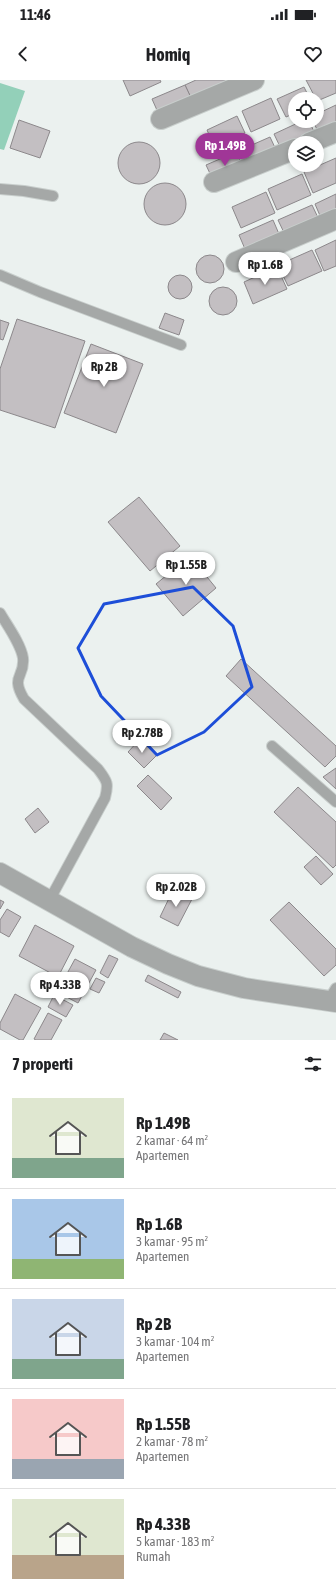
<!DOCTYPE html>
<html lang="id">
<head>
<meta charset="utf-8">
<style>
  :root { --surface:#fff; --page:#f6f6f6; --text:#202124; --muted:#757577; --line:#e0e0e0; --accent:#a03697 }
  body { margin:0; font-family:"Asap Condensed",sans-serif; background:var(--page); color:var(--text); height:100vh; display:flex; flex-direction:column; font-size:15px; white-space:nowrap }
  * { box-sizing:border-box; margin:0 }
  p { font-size:13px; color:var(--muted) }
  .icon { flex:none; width:22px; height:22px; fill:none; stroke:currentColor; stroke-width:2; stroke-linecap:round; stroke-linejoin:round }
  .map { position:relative; height:960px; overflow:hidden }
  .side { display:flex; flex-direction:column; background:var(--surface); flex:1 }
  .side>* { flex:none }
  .controls { position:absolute; left:288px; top:12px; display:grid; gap:8px }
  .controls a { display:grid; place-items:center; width:36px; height:36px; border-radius:50%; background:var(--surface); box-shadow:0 2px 6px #0003; font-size:20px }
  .price { position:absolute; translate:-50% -34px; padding:0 9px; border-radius:14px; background:#fff; color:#222; font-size:13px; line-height:26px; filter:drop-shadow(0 1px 2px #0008) }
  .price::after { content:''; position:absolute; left:50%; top:24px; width:12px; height:9px; margin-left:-6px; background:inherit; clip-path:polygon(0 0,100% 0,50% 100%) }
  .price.active { background:var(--accent); color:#fff }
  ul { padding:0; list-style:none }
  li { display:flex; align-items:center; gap:12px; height:100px; padding:0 12px }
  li+li { border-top:1px solid var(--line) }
  li span { display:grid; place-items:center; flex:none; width:112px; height:80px; border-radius:0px; color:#555 }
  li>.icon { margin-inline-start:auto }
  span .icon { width:48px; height:48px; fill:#fffc; stroke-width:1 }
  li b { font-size:17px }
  h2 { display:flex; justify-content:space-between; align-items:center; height:48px; padding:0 12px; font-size:17px }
  .status { display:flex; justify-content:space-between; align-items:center; height:28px; padding:0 20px; background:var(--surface); direction:ltr }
  .status svg { height:11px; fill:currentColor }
  header { display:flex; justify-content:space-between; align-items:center; height:52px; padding:0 12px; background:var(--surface); font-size:18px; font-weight:700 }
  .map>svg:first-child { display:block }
</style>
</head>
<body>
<div class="status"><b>11:46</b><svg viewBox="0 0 49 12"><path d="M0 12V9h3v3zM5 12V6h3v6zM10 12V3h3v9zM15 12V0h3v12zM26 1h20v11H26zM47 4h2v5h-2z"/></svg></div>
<header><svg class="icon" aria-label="back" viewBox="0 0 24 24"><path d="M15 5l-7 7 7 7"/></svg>Homiq<svg class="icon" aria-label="heart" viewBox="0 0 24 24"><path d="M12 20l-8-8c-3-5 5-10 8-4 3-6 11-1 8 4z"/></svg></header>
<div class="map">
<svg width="336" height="960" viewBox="0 0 336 960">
  <rect width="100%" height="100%" fill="#ebf1ef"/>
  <!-- green -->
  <polygon fill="#93d0b9" points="0,3 25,11 4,70 0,69"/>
  <!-- building -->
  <g fill="#c3bfc2" stroke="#8c888b">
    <polygon points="123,0 160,0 161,2 130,16"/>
    <polygon points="196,0 225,0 228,7 193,22 185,5"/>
    <polygon points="306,0 336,0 336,13 317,21"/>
    <polygon points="185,5 193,22 160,37 152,19"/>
    <polygon points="304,7 310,19 295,19 295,33 286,37 277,19"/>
    <polygon points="271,18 280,39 251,52 242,31"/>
    <polygon points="336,25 336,51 321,58 313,41 317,41 317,34"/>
    <polygon points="237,36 245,53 214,66 207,50"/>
    <polygon points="19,40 50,51 40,78 10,68"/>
    <polygon points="302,41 309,41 318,60 284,75 274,54"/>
    <polygon points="270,57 278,74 253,85 245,68"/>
    <circle cx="139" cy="83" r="21"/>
    <polygon points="236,72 244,89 214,102 206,85"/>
    <polygon points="336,78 336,103 313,113 304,92"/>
    <polygon points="302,94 311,115 277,130 268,109"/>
    <circle cx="165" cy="124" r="21"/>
    <polygon points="266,112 275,133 241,148 232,127"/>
    <polygon points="336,114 336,140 324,145 315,124"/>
    <polygon points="312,125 322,146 288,161 278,140"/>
    <polygon points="273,140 282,161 248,176 239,155"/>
    <polygon points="336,160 336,186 324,191 315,170"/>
    <polygon points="312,170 322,191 288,206 278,185"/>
    <circle cx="210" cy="189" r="14"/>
    <polygon points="277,187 287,209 253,224 244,202"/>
    <circle cx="180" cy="207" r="12"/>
    <circle cx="223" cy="221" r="14"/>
    <polygon points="165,233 184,240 179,255 159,248"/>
    <polygon points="17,239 85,261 55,348 0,330 0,289"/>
    <polygon points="0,240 9,243 3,260 0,259"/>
    <polygon points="91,264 143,284 116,353 64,333"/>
    <polygon points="139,417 180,466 150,491 108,442"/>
    <polygon points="190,476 216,508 183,536 156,504"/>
    <polygon points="241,579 336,666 336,676 325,687 226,596"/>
    <polygon points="140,659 157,675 144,688 128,672"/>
    <polygon points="336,688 336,709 323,697"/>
    <polygon points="148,695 172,718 161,730 137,706"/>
    <polygon points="298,707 336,742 336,785 333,788 274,732"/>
    <polygon points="38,728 49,742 35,753 25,739"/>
    <polygon points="316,776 333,794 321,805 304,787"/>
    <polygon points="173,810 192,819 178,846 160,837"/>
    <polygon points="0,820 4,822 0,829"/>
    <polygon points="289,822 336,869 336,885 324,896 270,840"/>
    <polygon points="7,829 21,837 9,857 0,852 0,840"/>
    <polygon points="35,845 74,866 58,897 19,876"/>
    <polygon points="109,875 118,879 108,898 100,893"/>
    <polygon points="75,879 96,890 78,923 57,912"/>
    <polygon points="148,895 181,912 178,918 145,901"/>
    <polygon points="96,898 105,902 99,913 90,909"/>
    <polygon points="15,914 41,928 23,960 20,960 0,949 0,943"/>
    <polygon points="54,915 73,925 66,937 48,927"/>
    <polygon points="48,933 62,940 51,960 36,960 34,959"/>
    <polygon points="164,953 178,960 160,960"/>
  </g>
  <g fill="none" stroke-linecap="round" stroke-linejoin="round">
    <defs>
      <g id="lane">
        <polyline points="0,109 24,111 53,116"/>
        <polyline points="0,195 40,212 181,265"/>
        <path d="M 0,533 C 7,545 21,564 23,578 C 25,598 10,595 24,619 L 98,689 C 107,701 109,703 105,718 L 49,821"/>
        <polyline points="272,666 336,722"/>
        <polyline points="328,921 336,908"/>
      </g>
      <g id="street">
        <polyline points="161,39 254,0"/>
        <polyline points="309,63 336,52"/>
        <polyline points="214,102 295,69"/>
        <polyline points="236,182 336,139"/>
        <polyline points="0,793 132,867 168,884 198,896 244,908 336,922"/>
      </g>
    </defs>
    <!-- lane casing -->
    <use href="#lane" stroke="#c8cecc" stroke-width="12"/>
    <!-- street casing -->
    <use href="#street" stroke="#c8cecc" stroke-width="22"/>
    <!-- lane -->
    <use href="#lane" stroke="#a5a8a7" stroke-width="10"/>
    <!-- street -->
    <use href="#street" stroke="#a5a8a7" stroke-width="20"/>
  </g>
  <!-- marked area -->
  <path fill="none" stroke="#1d4ed8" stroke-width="3" stroke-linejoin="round" d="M 193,507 L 233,546 L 252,607 L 204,652 L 157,675 L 101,616 L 78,568 L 104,524 Z"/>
</svg>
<div class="controls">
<a><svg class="icon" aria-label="locate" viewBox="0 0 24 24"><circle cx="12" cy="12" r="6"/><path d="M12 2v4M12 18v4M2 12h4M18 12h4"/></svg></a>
<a><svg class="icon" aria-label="layers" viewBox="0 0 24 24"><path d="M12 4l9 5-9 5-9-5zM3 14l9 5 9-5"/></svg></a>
</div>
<b class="price active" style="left:225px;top:87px">Rp 1.49B</b>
<b class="price" style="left:265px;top:206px">Rp 1.6B</b>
<b class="price" style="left:104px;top:308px">Rp 2B</b>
<b class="price" style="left:186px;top:506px">Rp 1.55B</b>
<b class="price" style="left:142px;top:674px">Rp 2.78B</b>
<b class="price" style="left:176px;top:828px">Rp 2.02B</b>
<b class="price" style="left:60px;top:926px">Rp 4.33B</b>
</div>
<section class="side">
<h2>7 properti<svg class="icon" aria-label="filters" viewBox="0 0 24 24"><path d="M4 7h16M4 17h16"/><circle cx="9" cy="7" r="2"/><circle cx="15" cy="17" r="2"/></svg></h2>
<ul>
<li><span style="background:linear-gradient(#dfe7d0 75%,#7fa58c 0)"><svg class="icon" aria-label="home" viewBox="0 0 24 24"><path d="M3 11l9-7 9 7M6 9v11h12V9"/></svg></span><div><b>Rp 1.49B</b><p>2 kamar · 64 m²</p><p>Apartemen</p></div></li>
<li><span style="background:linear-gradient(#a9c7e8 75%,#8fb573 0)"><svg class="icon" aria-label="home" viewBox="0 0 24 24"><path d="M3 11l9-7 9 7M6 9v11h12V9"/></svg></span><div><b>Rp 1.6B</b><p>3 kamar · 95 m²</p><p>Apartemen</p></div></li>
<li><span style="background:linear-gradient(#c9d6e8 75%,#7fa58c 0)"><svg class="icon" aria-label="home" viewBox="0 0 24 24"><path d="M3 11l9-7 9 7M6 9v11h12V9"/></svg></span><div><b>Rp 2B</b><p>3 kamar · 104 m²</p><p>Apartemen</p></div></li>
<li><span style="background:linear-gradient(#f6c9c9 75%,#9aa5b1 0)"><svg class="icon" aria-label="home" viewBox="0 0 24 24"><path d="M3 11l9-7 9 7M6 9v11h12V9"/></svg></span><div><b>Rp 1.55B</b><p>2 kamar · 78 m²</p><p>Apartemen</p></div></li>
<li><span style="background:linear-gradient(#dfe7d0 70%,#b9a48a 0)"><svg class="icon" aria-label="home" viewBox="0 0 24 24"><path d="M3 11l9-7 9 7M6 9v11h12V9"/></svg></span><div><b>Rp 4.33B</b><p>5 kamar · 183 m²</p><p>Rumah</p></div></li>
</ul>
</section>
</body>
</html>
